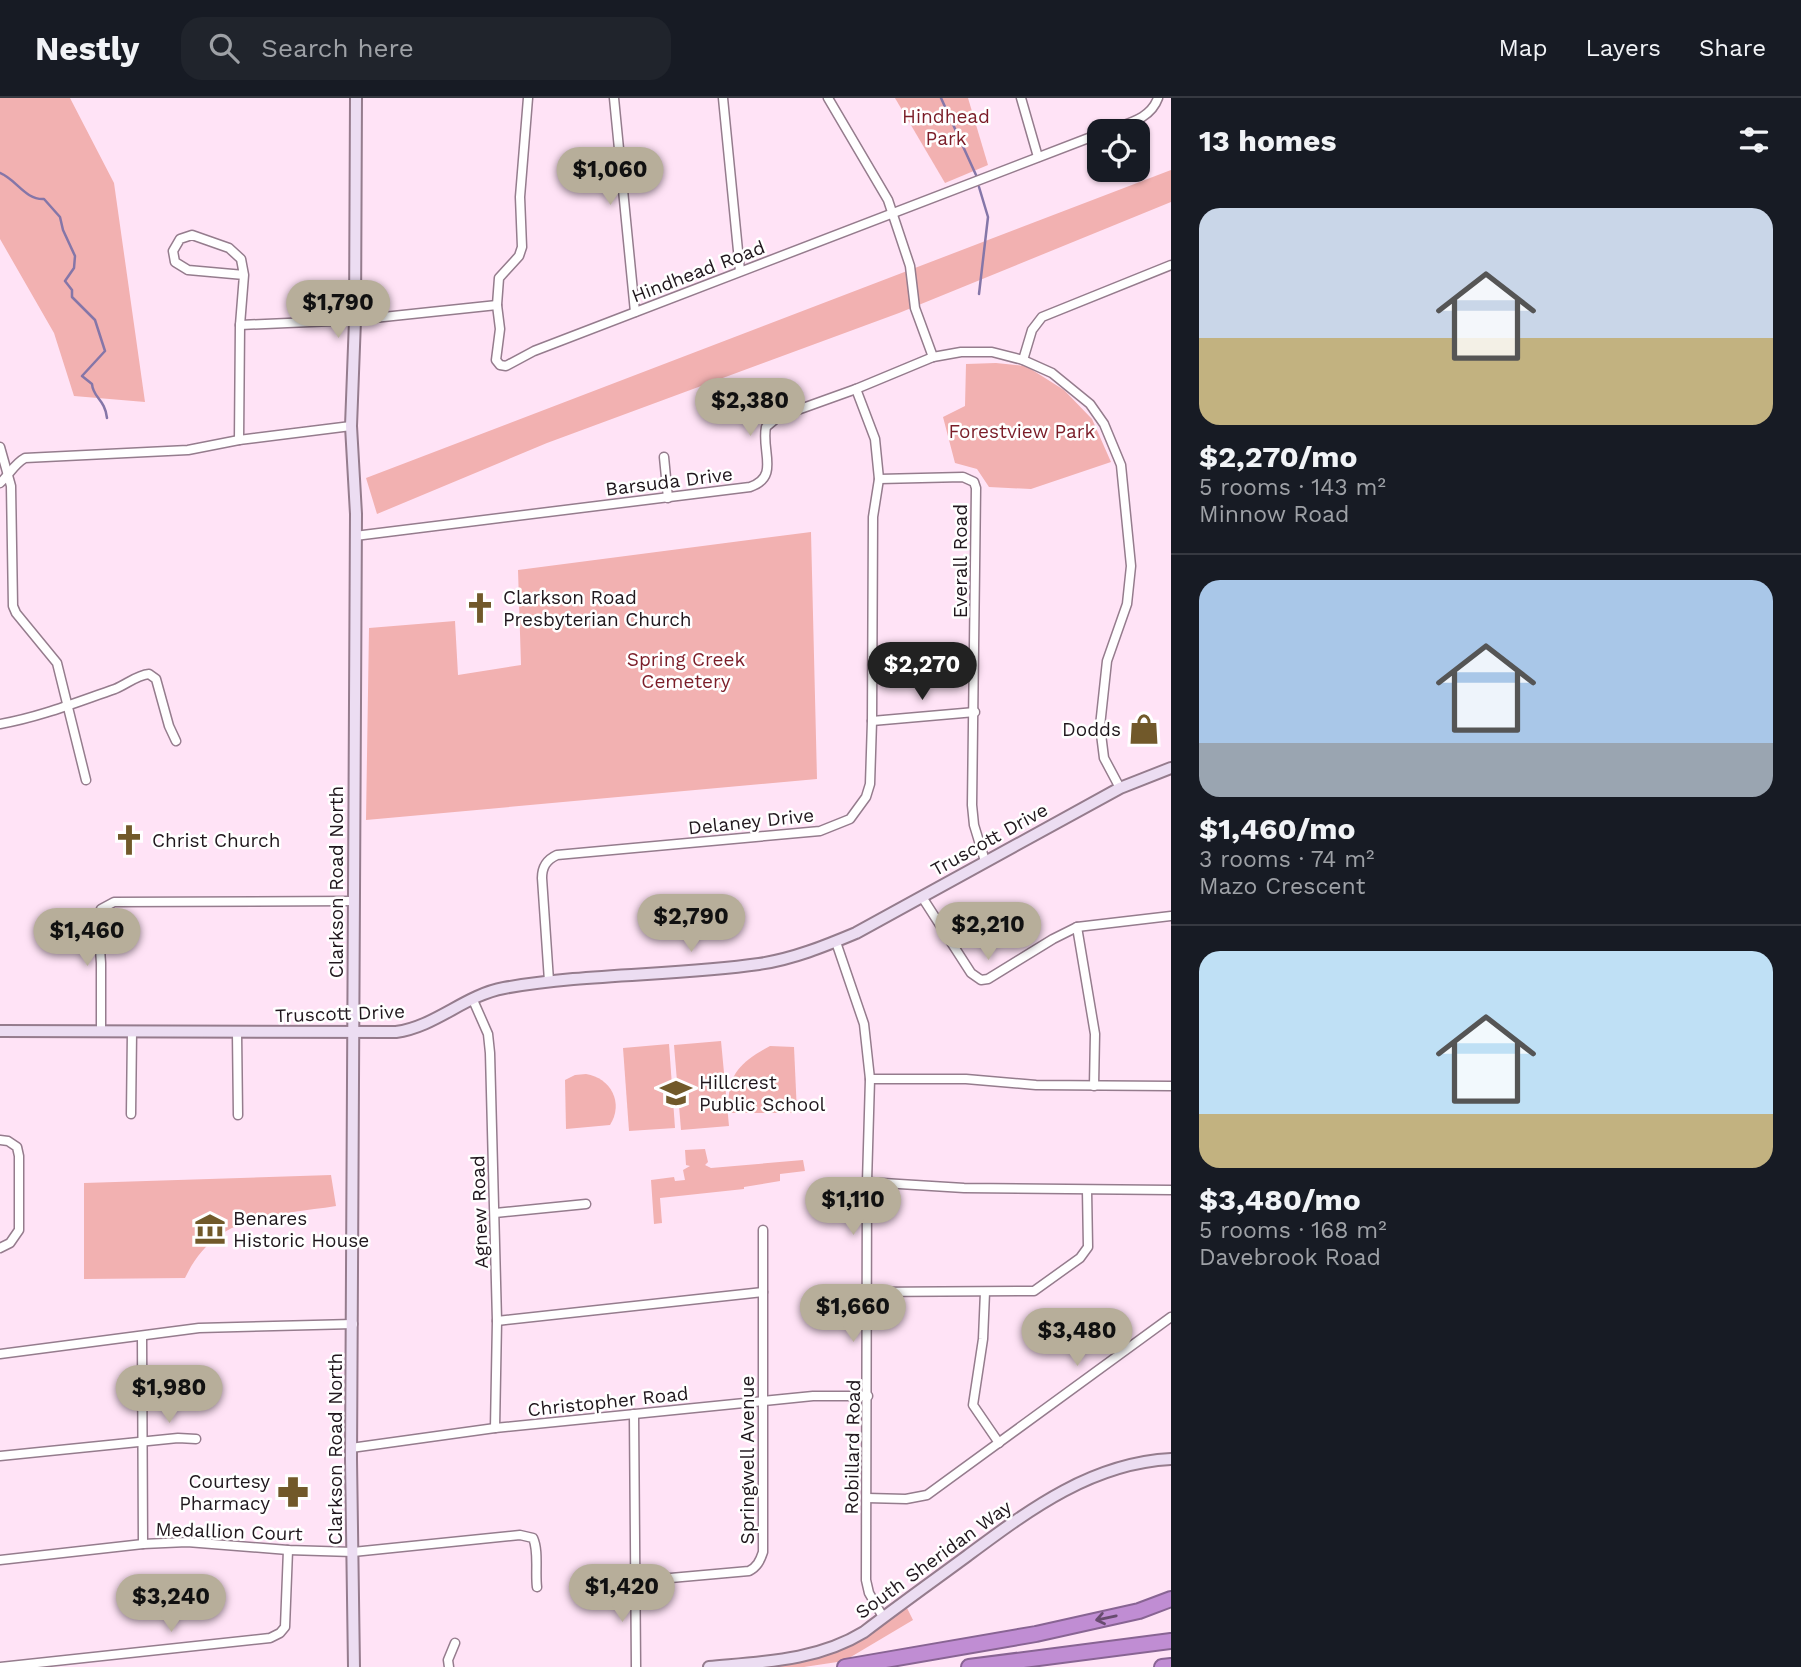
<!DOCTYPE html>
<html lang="en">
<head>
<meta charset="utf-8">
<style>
  :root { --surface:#171b24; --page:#20242c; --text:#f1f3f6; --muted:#9ea1a6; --line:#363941; --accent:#b7ae9a }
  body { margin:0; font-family:"Work Sans",sans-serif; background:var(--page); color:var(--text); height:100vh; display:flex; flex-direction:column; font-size:26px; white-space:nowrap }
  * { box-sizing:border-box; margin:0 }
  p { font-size:23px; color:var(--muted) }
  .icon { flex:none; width:38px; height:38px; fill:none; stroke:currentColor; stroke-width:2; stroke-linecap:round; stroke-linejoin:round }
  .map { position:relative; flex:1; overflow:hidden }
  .panel { display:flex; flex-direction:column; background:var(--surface); width:630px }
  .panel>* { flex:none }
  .tools { position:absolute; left:1087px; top:21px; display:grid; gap:14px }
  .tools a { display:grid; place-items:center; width:63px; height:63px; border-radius:14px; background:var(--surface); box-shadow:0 2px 5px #0004; font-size:35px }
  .price { position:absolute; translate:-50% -60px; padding:0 16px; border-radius:24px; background:var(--accent); color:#111; font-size:23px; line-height:46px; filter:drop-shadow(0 2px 4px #0008) }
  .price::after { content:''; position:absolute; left:50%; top:42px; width:21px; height:16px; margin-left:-10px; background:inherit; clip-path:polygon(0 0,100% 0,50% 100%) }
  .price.active { background:#222; color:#fff }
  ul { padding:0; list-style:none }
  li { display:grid; align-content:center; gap:14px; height:371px; padding:0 28px }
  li+li { border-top:2px solid var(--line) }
  li span { display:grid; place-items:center; height:217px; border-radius:21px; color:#555 }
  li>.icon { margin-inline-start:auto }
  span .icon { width:126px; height:126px; fill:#fffc; stroke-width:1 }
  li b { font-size:30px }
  h2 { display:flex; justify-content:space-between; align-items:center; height:84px; padding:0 28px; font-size:30px }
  header { display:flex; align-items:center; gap:42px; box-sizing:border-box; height:98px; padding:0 35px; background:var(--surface); border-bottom:2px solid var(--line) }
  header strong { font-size:33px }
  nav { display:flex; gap:38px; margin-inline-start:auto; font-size:24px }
  .search { width:490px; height:63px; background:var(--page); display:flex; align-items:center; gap:18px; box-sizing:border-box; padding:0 24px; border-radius:21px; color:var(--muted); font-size:26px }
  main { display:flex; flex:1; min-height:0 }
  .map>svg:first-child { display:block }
</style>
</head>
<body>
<header>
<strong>Nestly</strong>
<div class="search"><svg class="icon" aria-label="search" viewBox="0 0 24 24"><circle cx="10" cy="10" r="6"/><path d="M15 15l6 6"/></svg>Search here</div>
<nav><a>Map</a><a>Layers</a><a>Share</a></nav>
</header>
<main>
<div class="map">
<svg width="1171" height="1569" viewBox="0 0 1171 1569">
  <rect width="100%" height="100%" fill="#ffe3f6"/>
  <!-- green -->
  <g fill="#f2b1b1">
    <polygon points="0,0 70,0 114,85 145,304 74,298 54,235 0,141"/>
    <polygon points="895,0 968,0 988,67 945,85"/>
    <polygon points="1171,72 1171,104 899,215 547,345 377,416 366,380"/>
    <polygon points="996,265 1026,268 1064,292 1092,321 1111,364 1031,391 989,389 977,371 955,365 943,319 965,308 966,266"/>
    <polygon points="811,434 817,681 366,722 369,530 455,523 458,577 521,567 518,472"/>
    <polygon points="721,943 729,1028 681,1032 674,947"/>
    <polygon points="669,946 675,1030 629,1033 623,950"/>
    <path d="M 770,948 L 794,949 L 797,1015 L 730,1015 C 724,979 740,964 770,948 Z"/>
    <path d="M 586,976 C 611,980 624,1005 610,1027 L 566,1031 L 565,982 L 575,977 Z"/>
    <polygon points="705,1051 708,1064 705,1067 711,1070 803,1062 805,1073 780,1076 780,1083 744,1089 744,1091 660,1100 662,1125 654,1126 651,1082 674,1079 675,1083 685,1082 683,1072 690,1068 686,1067 685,1052"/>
    <path d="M 331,1077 L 336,1108 C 273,1118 216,1115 185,1180 L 84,1181 L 84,1085 Z"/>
    <path d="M 906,1508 L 913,1522 L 844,1563 L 804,1569 L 744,1569 C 780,1565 818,1565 851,1547 C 871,1537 888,1521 906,1508 Z"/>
  </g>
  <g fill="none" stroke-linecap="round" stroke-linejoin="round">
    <!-- stream -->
    <g stroke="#8576a8" stroke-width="2.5">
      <polyline points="941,0 976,77"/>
      <path d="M 0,75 C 17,82 25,102 44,101 L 60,119 L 63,132 L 75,158 L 74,170 L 65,183 L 72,192 L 72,199 L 95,222 L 105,253 L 82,278 L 92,286 C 93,300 105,301 107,320"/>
      <polyline points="979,196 988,119 979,89"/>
    </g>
    <defs>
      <g id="street">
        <polyline points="528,0 520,99 522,149 519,158 499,180 497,207 500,231 496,262 500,267 506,268 534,253 1099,36"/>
        <polyline points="614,0 635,214"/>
        <polyline points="723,0 740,173"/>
        <polyline points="828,0 888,102 910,168 915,210 933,259"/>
        <polyline points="1021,0 1038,59"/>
        <path d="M 1107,33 C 1127,25 1150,22 1158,0"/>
        <polyline points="240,227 355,222 497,207"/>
        <polyline points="1023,262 1032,232 1042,219 1171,167"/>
        <polyline points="239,342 240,227 244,177 241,161 229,150 192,137 180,141 173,153 175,164 188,172 244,177"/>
        <polyline points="0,349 11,388 13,508 16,515 57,565 86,682"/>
        <polyline points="664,359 668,400"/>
        <polyline points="879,381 963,379 974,384 976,390 972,707 974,727 985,763"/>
        <path d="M 0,385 C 9,377 14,366 25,360 L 188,352 L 239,342 L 351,328"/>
        <path d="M 355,438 L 750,389 C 780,379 761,353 766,329 L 778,319 L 856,291 L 933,259 L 961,254 L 992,254 L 1023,262 L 1052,275 L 1090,306 L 1104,326 L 1121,367 L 1131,468 L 1127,506 L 1107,563 L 1100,628 L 1104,660 L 1120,690"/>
        <polyline points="872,623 975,614"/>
        <path d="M 0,626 C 40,619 77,604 115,591 C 127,586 137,577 149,576 L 156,581 L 169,628 L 176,643"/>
        <polyline points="922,799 971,875 981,882 988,881 1053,841 1077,829 1171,818"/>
        <polyline points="1077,829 1095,936 1094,988"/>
        <polyline points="836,844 864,926 870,981 867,1084 866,1482 869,1495 883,1519"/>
        <path d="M 549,883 L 542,780 C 542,769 546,762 557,757 L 820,733 L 850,721 L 866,699 L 870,686 L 872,623 L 873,419 L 879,381 L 875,341 L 856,291"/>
        <polyline points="473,902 488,936 490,955 497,1223 495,1330"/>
        <polyline points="101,933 101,865 98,822 101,811 114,804 354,803"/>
        <polyline points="237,935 238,1017"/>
        <polyline points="870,981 966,981 1036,987 1171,988"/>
        <polyline points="131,1016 132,934"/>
        <polyline points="0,1042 8,1043 17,1049 19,1058 19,1132 10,1145 0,1150"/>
        <polyline points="867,1084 964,1090 1171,1092"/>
        <polyline points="495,1115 586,1106"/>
        <polyline points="867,1194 1034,1193 1080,1160 1088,1149 1087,1092"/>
        <polyline points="985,1194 983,1241 973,1307 999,1345"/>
        <polyline points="497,1223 763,1194"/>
        <polyline points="142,1239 143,1446"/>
        <polyline points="0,1256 199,1230 353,1226"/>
        <polyline points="634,1316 636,1569"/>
        <polyline points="351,1350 495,1330 813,1298 868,1298"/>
        <polyline points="0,1358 178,1340 196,1341"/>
        <polyline points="867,1400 906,1401 927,1397 1171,1219"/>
        <path d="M 0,1462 L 143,1446 L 187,1444 L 288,1452 L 353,1454 L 520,1437 L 533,1440 C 539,1453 535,1474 537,1489"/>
        <path d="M 637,1483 L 749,1473 C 757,1469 760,1463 763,1454 L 763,1132"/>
        <polyline points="0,1569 270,1540 280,1535 285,1529 288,1452"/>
        <polyline points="449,1569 448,1562 455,1545"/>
      </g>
      <g id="secondary">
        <path d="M 0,933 L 396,934 C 435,929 465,897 504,890 C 588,875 675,878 759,866 C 793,861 825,848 856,835 L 1120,690 L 1171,670"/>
        <polyline points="354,1569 351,1361 356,416 351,328 355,222 356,0"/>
        <path d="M 709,1569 C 762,1564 817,1563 864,1534 C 898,1508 933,1483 967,1458 C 1029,1412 1091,1365 1171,1361"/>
      </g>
      <g id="highway">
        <polyline points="845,1569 1036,1536 1139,1513 1171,1501"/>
        <polyline points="969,1569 1171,1543"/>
        <polyline points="1162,1569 1171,1568"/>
      </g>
    </defs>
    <!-- street casing -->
    <use href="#street" stroke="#957c8d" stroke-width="11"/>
    <!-- secondary casing -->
    <use href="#secondary" stroke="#957c8d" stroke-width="14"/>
    <!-- highway casing -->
    <use href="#highway" stroke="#886493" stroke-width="18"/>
    <!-- street -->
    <use href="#street" stroke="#fff" stroke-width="8"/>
    <!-- secondary -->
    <use href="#secondary" stroke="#ecddf2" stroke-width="10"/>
    <!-- highway -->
    <use href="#highway" stroke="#c08dd3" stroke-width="14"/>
  </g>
  <!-- one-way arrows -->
  <defs><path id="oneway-shaft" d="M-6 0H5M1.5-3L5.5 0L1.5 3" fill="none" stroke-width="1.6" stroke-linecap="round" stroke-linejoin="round" transform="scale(1.75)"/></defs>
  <use stroke="#684c6f" href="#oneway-shaft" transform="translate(1106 1520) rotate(168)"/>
  <!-- icons -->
  <defs>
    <symbol id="church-bare" viewBox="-9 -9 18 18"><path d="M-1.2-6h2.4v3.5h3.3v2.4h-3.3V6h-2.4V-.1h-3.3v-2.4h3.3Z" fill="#71592a" stroke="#fff" stroke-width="2.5" paint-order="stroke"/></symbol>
    <symbol id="shop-bare" viewBox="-9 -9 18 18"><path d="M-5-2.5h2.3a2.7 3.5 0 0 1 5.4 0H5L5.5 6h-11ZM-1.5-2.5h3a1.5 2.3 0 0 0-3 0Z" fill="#71592a" stroke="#fff" stroke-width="2.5" paint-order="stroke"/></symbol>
    <symbol id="school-bare" viewBox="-9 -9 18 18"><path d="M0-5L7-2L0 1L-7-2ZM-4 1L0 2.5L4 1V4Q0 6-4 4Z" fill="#71592a" stroke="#fff" stroke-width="2.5" paint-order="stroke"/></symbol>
    <symbol id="museum-bare" viewBox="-9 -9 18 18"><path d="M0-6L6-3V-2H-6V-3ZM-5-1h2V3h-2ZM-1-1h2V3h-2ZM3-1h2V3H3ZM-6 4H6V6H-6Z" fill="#71592a" stroke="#fff" stroke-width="2.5" paint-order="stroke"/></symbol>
    <symbol id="pharmacy-bare" viewBox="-9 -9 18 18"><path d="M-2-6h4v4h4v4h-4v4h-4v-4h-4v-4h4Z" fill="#71592a" stroke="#fff" stroke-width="2.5" paint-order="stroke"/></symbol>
  </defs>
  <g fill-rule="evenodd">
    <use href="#church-bare" x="458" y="488" width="44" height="44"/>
    <use href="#shop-bare" x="1122" y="609" width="44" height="44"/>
    <use href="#church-bare" x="107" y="720" width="44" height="44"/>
    <use href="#school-bare" x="654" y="973" width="44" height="44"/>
    <use href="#museum-bare" x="188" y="1109" width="44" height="44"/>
    <use href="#pharmacy-bare" x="271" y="1372" width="44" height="44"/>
  </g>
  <g text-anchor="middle" stroke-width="5" stroke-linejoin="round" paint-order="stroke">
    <!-- park labels -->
    <g font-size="19" fill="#7b1d28" stroke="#fff">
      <text x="946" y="25">Hindhead<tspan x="946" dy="22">Park</tspan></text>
      <text x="1022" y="340">Forestview Park</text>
      <text x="686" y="568">Spring Creek<tspan x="686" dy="22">Cemetery</tspan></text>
    </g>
    <!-- street labels -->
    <g font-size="19" fill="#20171d" stroke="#fff">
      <text transform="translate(698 173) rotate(-21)" y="7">Hindhead Road</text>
      <text transform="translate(669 383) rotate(-7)" y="7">Barsuda Drive</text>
      <text transform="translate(960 463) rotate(-90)" y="7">Everall Road</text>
      <text transform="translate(751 723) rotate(-6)" y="7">Delaney Drive</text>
      <text transform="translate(989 741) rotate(-29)" y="7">Truscott Drive</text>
      <text transform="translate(336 784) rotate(-90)" y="7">Clarkson Road North</text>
      <text transform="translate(340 915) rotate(-2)" y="7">Truscott Drive</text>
      <text transform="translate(479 1114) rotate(-92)" y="7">Agnew Road</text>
      <text transform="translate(608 1303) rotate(-6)" y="7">Christopher Road</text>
      <text transform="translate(852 1349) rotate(-89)" y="7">Robillard Road</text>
      <text transform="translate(335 1351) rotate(-90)" y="7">Clarkson Road North</text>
      <text transform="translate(747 1362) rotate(-90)" y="7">Springwell Avenue</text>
      <text transform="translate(229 1433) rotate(2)" y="7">Medallion Court</text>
      <text transform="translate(933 1461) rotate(-36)" y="7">South Sheridan Way</text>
    </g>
    <!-- poi labels -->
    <g font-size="19" fill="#20171d" stroke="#fff" text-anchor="start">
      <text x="503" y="506">Clarkson Road<tspan x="503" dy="22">Presbyterian Church</tspan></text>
      <text x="1121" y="638" text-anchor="end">Dodds</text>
      <text x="152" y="749">Christ Church</text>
      <text x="699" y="991">Hillcrest<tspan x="699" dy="22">Public School</tspan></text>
      <text x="233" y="1127">Benares<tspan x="233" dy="22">Historic House</tspan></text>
      <text x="270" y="1390" text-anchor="end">Courtesy<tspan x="270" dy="22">Pharmacy</tspan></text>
    </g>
  </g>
</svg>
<div class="tools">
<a><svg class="icon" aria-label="locate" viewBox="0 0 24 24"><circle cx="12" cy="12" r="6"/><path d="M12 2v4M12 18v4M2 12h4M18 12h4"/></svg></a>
</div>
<b class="price" style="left:610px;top:109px">$1,060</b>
<b class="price" style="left:338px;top:242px">$1,790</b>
<b class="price" style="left:750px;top:340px">$2,380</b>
<b class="price active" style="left:922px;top:604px">$2,270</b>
<b class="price" style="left:691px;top:856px">$2,790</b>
<b class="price" style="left:988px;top:864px">$2,210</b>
<b class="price" style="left:87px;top:870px">$1,460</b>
<b class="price" style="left:853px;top:1139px">$1,110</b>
<b class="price" style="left:853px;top:1246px">$1,660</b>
<b class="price" style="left:1077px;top:1270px">$3,480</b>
<b class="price" style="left:169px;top:1327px">$1,980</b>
<b class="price" style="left:622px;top:1526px">$1,420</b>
<b class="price" style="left:171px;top:1536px">$3,240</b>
</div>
<section class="panel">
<h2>13 homes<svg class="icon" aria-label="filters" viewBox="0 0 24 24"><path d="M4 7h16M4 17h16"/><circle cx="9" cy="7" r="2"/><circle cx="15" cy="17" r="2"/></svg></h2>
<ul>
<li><span style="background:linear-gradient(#c9d6e8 60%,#c2b280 0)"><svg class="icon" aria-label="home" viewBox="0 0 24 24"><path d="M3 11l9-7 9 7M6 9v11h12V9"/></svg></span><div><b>$2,270/mo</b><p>5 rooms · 143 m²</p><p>Minnow Road</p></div></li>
<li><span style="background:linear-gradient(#a9c7e8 75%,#9aa5b1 0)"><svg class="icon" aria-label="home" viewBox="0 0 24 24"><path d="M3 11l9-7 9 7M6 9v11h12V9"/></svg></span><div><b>$1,460/mo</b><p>3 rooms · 74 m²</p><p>Mazo Crescent</p></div></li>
<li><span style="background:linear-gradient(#bfe0f5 75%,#c2b280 0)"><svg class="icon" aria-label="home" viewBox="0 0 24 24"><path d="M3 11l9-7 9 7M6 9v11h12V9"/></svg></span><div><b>$3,480/mo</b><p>5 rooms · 168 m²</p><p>Davebrook Road</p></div></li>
</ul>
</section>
</main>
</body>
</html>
